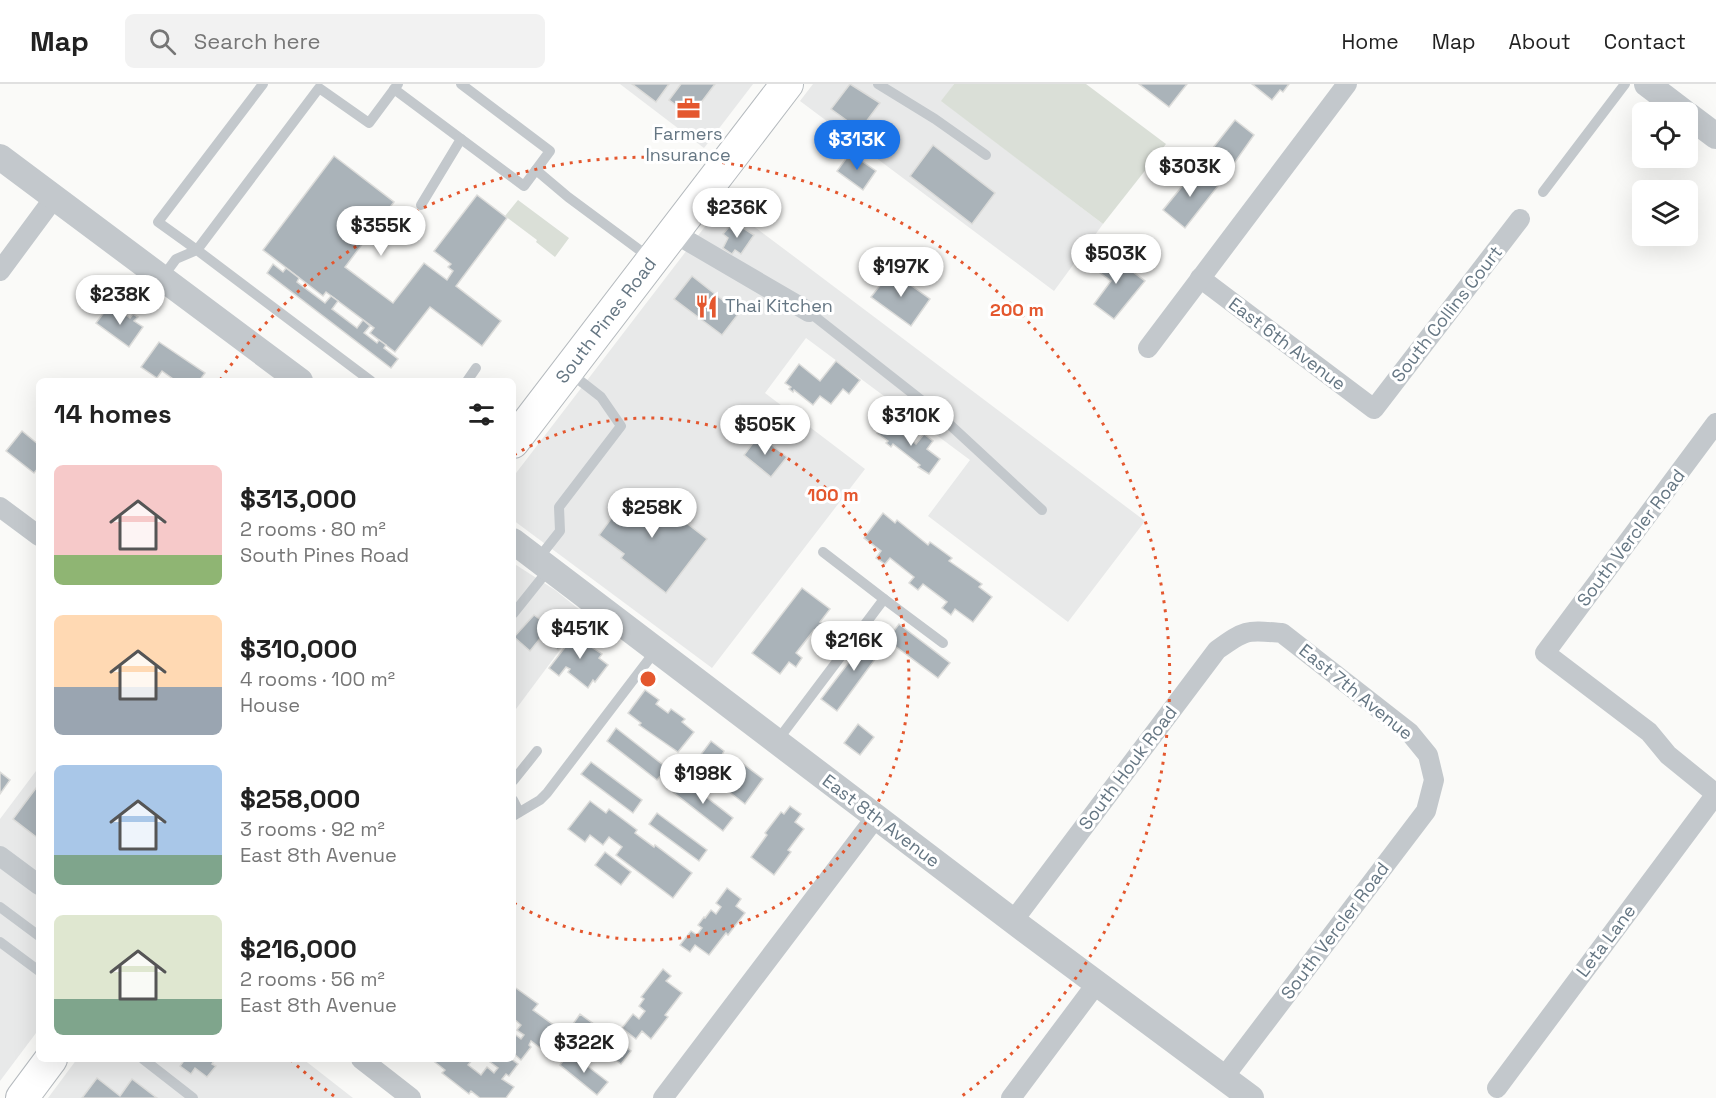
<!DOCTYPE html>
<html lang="en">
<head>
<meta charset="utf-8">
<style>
  :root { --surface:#fff; --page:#f2f2f2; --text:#222; --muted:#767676; --line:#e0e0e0; --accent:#1a73e8 }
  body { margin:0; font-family:"Space Grotesk",sans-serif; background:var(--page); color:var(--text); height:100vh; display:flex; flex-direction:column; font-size:22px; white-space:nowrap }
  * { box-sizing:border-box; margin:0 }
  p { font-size:20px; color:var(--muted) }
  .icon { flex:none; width:33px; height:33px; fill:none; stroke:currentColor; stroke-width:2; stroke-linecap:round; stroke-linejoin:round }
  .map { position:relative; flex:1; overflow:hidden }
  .details { position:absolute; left:36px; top:294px; width:480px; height:684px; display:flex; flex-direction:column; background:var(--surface); border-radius:9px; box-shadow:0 6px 24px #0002 }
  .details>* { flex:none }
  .fabs { position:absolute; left:1632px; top:18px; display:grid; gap:12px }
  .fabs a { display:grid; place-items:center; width:66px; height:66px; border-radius:9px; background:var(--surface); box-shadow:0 6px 24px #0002; font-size:30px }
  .price { position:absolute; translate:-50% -51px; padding:0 14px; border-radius:21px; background:#fff; color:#222; font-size:20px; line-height:39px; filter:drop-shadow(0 2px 3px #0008) }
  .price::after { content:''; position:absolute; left:50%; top:36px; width:18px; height:14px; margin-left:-9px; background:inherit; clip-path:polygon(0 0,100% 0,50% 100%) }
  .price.on { background:var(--accent); color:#fff }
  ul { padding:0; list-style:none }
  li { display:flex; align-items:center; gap:18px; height:150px; padding:0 18px }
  li span { display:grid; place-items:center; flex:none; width:168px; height:120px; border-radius:9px; color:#555 }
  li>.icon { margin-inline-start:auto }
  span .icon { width:72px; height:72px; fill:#fffc; stroke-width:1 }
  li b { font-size:26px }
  h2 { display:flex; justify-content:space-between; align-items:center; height:72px; padding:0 18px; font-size:26px }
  header { display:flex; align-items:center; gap:36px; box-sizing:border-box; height:84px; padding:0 30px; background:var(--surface); border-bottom:2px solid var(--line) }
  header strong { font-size:28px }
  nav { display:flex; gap:33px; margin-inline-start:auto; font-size:21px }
  .search { width:420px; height:54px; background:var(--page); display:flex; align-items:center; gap:15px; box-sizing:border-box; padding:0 21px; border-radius:9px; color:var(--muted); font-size:22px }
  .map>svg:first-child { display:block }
</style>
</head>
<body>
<header>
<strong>Map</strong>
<div class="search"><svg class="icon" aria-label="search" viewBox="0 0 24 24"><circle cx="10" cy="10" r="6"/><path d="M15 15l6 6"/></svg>Search here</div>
<nav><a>Home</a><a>Map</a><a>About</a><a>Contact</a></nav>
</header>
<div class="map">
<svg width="1716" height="1014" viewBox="0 0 1716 1014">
  <rect width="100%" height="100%" fill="#fafaf8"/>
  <!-- built -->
  <g fill="#e8e9e9">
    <polygon points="620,0 753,0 704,64"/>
    <polygon points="813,0 954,0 942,17 1103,140 1054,207 800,17"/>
    <polygon points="723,119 1145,437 1068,538 928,432 970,376 806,254 765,309 865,385 712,584 513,436 513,393"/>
    <polygon points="513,479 555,506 586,531 513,629"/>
    <polygon points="39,683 39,945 0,997 0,735"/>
    <polygon points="77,975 303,975 353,1014 48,1014"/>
  </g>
  <!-- green -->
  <g fill="#dadfd7">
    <polygon points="954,0 1086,0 1166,60 1103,140 941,17"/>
    <polygon points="518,116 569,154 555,173 536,158 537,156 505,132"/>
  </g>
  <!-- building -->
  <g fill="#aab3b9" stroke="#dcdcda" stroke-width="1.5">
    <polygon points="632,0 669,0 656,18"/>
    <polygon points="681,0 715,0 691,32 669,16"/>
    <polygon points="850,0 880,19 860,46 831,25"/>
    <polygon points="1139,0 1187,0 1169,23"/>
    <polygon points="1252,0 1289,0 1283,8 1280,6 1272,16"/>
    <polygon points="1235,36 1254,51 1226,91 1205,74"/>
    <polygon points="933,61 995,109 972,140 910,92"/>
    <polygon points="850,69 876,87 863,106 837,87"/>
    <polygon points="334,72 394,118 345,183 393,219 424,179 447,196 453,187 448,183 451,180 434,167 477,111 507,134 456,202 501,237 482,262 430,223 395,268 370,249 374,244 326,208 323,212 263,166"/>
    <polygon points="1196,85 1218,102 1185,144 1163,126"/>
    <polygon points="737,140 754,151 741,170 735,166 732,170 723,164 728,154 723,150 729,143 733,146"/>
    <polygon points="1104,166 1145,197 1114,235 1094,220 1111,197 1092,183"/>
    <polygon points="273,180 283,188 286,184 299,194 297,198 325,219 331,212 338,217 332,225 357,244 363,236 370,242 364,249 377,259 379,256 386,261 384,264 398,275 391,284 267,189"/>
    <polygon points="891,187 930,215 911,242 871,213"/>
    <polygon points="692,192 739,229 722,251 674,215"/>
    <polygon points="108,223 116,229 118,225 130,234 133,230 138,233 134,237 143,243 129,263 96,239"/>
    <polygon points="159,258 205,289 199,297 176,297 162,287 157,294 141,283"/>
    <polygon points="836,277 860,296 849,310 843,305 831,320 820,312 813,321 794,306 793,308 789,305 791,303 785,299 799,280 820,297"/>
    <polygon points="886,338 916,360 924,350 933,357 927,365 940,375 929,390 918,383 920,381 893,360 891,363 886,359 888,357 877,349"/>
    <polygon points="22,347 39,361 39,383 34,389 6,367"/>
    <polygon points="759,351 787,373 771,393 744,371"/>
    <polygon points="634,405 659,424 664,417 677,427 675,430 707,455 666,509 621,474 624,470 599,451 619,424 614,419 624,406 630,410"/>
    <polygon points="883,429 895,439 897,436 928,461 930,458 952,474 949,477 982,500 979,503 992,513 973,538 955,525 951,531 942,524 947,518 923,500 918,506 909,499 914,493 890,474 885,480 876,474 881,467 864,454"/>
    <polygon points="802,504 830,525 820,538 827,543 821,551 814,546 796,569 802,574 796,583 789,578 780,590 752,569"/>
    <polygon points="534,531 549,542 554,535 572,549 558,566 542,552 530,567 514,553"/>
    <polygon points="899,540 950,579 938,594 887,556"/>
    <polygon points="579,545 594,556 590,562 602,570 599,574 608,581 595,598 593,596 588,604 568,588 570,585 566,583 559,592 549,584"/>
    <polygon points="872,548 887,559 837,627 821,615"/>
    <polygon points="645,606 659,616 656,620 668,629 671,625 685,635 682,638 694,648 678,668 639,641 641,639 628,629"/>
    <polygon points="858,640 874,653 860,671 844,659"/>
    <polygon points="616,644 667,684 657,696 607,657"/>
    <polygon points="711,657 724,667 722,671 735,680 738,676 763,695 745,720 707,691 710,687 696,677"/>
    <polygon points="591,678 642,716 633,729 581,690"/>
    <polygon points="0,688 10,696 0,710"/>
    <polygon points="683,695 733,734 723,747 673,708"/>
    <polygon points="39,700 39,755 13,735"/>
    <polygon points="590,717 606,729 609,725 637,746 635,749 654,763 655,761 692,789 673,814 616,771 622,763 609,753 603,761 590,751 585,758 568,745"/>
    <polygon points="790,722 801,730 795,738 804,745 788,766 791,768 774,791 751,773 767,751 765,749 781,728 784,730"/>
    <polygon points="657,729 707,766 699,777 649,740"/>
    <polygon points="605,768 631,788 621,801 595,781"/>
    <polygon points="727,804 741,815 736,822 745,829 728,851 726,849 709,871 695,861 690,868 680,861 691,847 697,851 702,844 698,841 704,833 705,834 711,826 716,830 721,823 716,819"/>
    <polygon points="663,885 671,892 666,897 682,909 665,931 668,933 651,955 642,947 636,955 622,944 633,930 639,935 645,927 639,922 644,915 641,913"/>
    <polygon points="513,902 538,920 533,926 559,945 543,966 531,957 529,961 531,963 521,976 513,969 513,949 521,955 524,951 517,946 521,941 513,934"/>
    <polygon points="580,930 631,967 621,980 571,943"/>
    <polygon points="569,968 608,998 597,1011 560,981"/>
    <polygon points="185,975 215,975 212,980 216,982 207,993 195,984 191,990 180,982"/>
    <polygon points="431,975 473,975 468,981 481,991 487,983 494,989 498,984 486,975 511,975 518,980 509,992 506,990 502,995 514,1003 506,1014 480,1014 471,1007 469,1010 442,989 445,986"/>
    <polygon points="97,994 120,1012 132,995 157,1014 82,1014"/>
  </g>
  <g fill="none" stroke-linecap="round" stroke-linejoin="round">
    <defs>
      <g id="primary">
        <path id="s1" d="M 513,358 L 787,0"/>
        <polyline points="22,1014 51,975"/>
      </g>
    </defs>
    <!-- primary casing -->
    <use href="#primary" stroke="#b5babe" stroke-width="34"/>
    <!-- service -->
    <g stroke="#c3c8cc" stroke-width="10">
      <polyline points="263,0 158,138 197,166 319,4 369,39 398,0"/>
      <polyline points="878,0 935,35 986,71"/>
      <polyline points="394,5 524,102 550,67 461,0"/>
      <polyline points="536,86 568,113 649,173"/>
      <polyline points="1543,108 1625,0"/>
      <polyline points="421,121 461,55"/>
      <polyline points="162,194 176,175 197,166 371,297"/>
      <polyline points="809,228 935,327 1042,426"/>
      <polyline points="467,297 476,284"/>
      <polyline points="538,475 560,447 559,423 621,342 601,313 569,288"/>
      <polyline points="884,515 943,559"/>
      <polyline points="513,530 549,485"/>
      <polyline points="777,657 884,515 823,468"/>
      <polyline points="513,697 537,667"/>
      <polyline points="513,716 519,728"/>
      <polyline points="513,732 540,716 547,709 656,566"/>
      <polyline points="0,823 39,852"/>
      <polyline points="0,858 39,887"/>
      <polyline points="143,975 193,1014"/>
    </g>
    <!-- minor -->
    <g stroke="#c3c8cc" stroke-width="20">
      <polyline points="674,149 809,228"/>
      <polyline points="0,187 54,114"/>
      <polyline points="1200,194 1374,325 1520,135"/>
      <polyline points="1148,264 1347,0"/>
      <polyline points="0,423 39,452"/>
      <polyline points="0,772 39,801"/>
      <path d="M 1013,837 L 1217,566 C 1246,545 1246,546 1282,549 L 1410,649 L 1428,671 L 1434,696 L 1426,727 L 1224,993"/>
      <polyline points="361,975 411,1014"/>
      <polyline points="1497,1004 1716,710 1668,671 1649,648 1545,569 1716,339"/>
      <polyline points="663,1014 876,733"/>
      <polyline points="1011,1014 1097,899"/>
    </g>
    <!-- tertiary -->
    <g stroke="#c3c8cc" stroke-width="26">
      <polyline points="1647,0 1684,28"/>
      <polyline points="1688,31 1716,52"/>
      <polyline points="0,73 300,297"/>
      <polyline points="513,457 1013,837 1251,1014"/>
    </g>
    <!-- primary -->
    <use href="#primary" stroke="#fff" stroke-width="32"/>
  </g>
  <!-- distance rings -->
  <g fill="none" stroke="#e4572e" stroke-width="3" stroke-dasharray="3 6">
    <path d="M514 371A261 261 0 1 1 514 819"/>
    <path d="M334 1012A522 522 0 0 1 292 977M220 296A522 522 0 1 1 962 1012"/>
  </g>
  <!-- icons -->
  <defs>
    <symbol id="office-bare" viewBox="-9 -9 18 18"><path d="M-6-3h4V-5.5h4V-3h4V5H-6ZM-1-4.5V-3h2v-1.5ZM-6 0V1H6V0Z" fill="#e4572e" stroke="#fff" stroke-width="2.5" paint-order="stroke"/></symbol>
    <symbol id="restaurant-bare" viewBox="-9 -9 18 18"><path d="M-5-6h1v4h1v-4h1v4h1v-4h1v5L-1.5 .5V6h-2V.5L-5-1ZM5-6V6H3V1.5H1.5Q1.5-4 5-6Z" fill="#e4572e" stroke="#fff" stroke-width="2.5" paint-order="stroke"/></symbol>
  </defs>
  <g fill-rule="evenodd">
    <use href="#office-bare" x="672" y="8" width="33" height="33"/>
    <use href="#restaurant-bare" x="690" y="206" width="33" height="33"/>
  </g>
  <g text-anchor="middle" stroke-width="6" stroke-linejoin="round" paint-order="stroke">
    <!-- poi labels -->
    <g font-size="18" fill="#657683" stroke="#fff">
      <text x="688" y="56">Farmers<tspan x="688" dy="21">Insurance</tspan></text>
      <text x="725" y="228" text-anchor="start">Thai Kitchen</text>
    </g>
    <!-- street labels -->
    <g font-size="18" fill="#657683" stroke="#fff">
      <text transform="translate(1447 230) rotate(-52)" y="6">South Collins Court</text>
      <text dy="6" stroke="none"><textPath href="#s1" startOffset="153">South Pines Road</textPath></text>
      <text transform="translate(1287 260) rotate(37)" y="6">East 6th Avenue</text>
      <text transform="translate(1631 454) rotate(-53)" y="6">South Vercler Road</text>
      <text transform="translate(1356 608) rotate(39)" y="6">East 7th Avenue</text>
      <text transform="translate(1128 684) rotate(-53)" y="6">South Houk Road</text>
      <text transform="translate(881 737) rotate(37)" y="6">East 8th Avenue</text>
      <text transform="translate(1335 847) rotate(-53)" y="6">South Vercler Road</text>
      <text transform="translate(1606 857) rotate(-53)" y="6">Leta Lane</text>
    </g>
  </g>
  <circle cx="648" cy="595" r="9" fill="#e4572e" stroke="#fff" stroke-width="3"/>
  <g font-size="18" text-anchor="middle" font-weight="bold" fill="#e4572e" stroke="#fff" stroke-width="6" stroke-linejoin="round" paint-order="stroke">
    <text x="1017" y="232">200 m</text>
    <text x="833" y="417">100 m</text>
  </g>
</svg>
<div class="fabs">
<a><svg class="icon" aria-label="locate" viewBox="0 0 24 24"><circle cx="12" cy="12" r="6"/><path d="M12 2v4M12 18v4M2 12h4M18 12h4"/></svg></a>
<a><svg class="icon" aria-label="layers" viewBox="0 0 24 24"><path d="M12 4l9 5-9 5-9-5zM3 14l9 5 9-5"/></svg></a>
</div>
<b class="price on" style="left:857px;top:87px">$313K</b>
<b class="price" style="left:1190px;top:114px">$303K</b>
<b class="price" style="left:737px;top:155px">$236K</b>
<b class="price" style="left:381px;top:173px">$355K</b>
<b class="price" style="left:1116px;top:201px">$503K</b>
<b class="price" style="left:901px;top:214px">$197K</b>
<b class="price" style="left:120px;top:242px">$238K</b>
<b class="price" style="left:911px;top:363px">$310K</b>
<b class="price" style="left:765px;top:372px">$505K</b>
<b class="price" style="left:652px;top:455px">$258K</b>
<b class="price" style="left:580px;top:576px">$451K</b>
<b class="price" style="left:854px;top:588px">$216K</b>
<b class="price" style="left:703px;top:721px">$198K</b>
<b class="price" style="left:584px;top:990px">$322K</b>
<section class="details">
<h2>14 homes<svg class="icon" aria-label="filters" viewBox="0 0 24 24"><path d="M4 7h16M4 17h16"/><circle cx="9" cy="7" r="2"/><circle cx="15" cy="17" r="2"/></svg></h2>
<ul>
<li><span style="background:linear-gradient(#f6c9c9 75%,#8fb573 0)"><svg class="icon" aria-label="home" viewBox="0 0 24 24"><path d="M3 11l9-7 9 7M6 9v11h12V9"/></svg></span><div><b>$313,000</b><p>2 rooms · 80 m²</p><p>South Pines Road</p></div></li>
<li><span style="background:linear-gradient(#ffd9b3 60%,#9aa5b1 0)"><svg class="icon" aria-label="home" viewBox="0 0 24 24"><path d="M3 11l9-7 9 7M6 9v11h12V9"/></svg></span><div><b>$310,000</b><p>4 rooms · 100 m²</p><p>House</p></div></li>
<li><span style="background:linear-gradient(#a9c7e8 75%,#7fa58c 0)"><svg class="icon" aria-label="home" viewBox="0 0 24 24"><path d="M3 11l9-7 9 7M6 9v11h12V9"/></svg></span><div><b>$258,000</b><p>3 rooms · 92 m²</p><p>East 8th Avenue</p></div></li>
<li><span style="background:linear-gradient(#dfe7d0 70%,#7fa58c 0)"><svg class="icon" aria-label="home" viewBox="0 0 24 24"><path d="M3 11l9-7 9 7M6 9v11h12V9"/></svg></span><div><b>$216,000</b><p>2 rooms · 56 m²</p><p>East 8th Avenue</p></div></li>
</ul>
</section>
</div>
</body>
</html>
